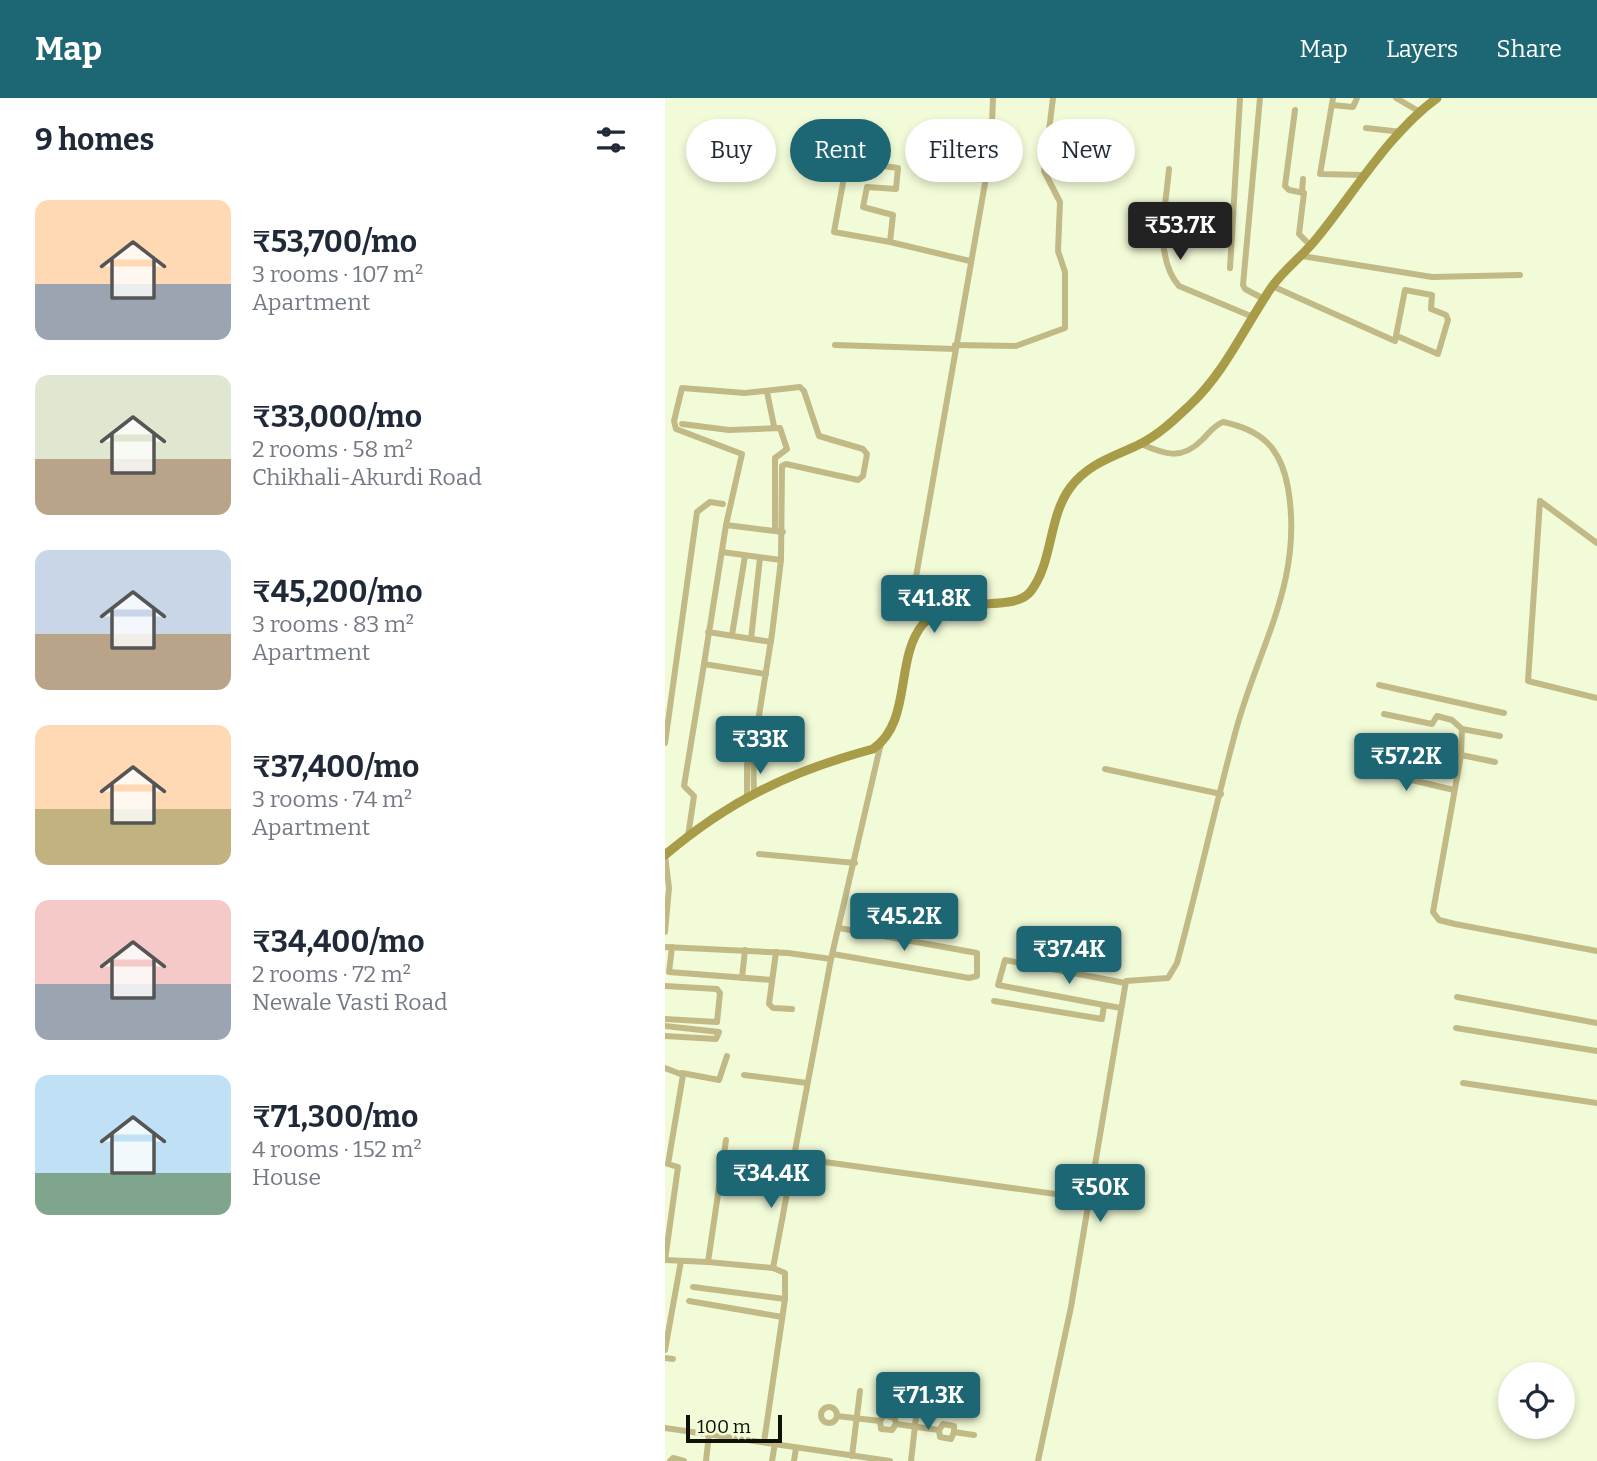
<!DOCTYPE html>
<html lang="en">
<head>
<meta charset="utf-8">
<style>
  :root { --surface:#fff; --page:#f6f6f7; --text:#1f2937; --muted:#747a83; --accent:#1d6673 }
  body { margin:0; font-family:Bitter,serif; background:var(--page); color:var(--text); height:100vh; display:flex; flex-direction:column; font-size:26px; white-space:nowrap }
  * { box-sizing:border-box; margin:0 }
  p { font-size:23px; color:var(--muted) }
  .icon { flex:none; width:38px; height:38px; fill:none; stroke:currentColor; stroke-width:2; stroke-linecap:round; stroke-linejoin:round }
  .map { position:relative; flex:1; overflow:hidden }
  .panel { display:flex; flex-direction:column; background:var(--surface); width:665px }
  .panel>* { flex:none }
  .guide { position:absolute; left:21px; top:21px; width:665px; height:63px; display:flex; gap:14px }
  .tools { position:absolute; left:833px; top:1264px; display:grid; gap:14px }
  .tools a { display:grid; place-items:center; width:77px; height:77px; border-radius:50%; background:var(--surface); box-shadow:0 4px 10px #0003; font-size:35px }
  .scale { position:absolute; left:21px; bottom:18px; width:96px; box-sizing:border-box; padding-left:7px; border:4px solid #0f1106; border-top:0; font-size:19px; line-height:24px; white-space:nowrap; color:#0f1106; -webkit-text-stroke:5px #f2fbd8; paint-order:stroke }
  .price { position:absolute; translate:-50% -60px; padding:0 16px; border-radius:7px; background:var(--accent); color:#fff; font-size:23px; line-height:46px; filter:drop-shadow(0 2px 4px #0008) }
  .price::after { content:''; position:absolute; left:50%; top:42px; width:21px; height:16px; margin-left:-10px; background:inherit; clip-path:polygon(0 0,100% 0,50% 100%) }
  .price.active { background:#222; color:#fff }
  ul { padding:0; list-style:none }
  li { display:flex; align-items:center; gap:21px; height:175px; padding:0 35px }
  li span { display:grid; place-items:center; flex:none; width:196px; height:140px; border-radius:14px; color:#555 }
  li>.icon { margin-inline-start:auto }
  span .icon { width:84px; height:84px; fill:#fffc; stroke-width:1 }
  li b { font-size:30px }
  h2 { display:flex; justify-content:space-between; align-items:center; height:84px; padding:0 35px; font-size:30px }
  .pill { padding:0 24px; border-radius:32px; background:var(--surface); box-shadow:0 4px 10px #0003; font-size:24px; line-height:63px }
  .pill.active { background:var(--accent); color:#fff }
  header { display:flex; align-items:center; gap:42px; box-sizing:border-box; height:98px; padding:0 35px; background:var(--accent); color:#fff }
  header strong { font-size:33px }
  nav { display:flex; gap:38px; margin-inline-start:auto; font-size:24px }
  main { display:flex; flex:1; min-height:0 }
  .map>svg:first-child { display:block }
</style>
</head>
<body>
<header>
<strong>Map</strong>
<nav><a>Map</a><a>Layers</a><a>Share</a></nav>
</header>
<main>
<section class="panel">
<h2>9 homes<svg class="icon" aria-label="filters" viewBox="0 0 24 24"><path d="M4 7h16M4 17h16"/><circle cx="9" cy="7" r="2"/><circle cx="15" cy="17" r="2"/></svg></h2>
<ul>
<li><span style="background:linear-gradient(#ffd9b3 60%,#9aa5b1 0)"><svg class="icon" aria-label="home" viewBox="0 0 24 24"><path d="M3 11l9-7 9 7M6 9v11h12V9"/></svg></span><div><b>₹53,700/mo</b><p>3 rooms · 107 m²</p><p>Apartment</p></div></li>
<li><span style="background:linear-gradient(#dfe7d0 60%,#b9a48a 0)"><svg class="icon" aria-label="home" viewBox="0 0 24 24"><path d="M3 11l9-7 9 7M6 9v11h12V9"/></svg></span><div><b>₹33,000/mo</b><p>2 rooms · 58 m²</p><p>Chikhali-Akurdi Road</p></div></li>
<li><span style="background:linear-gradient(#c9d6e8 60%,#b9a48a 0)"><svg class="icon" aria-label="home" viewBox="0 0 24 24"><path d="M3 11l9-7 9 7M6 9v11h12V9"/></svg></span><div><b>₹45,200/mo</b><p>3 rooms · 83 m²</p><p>Apartment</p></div></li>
<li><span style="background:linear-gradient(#ffd9b3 60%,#c2b280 0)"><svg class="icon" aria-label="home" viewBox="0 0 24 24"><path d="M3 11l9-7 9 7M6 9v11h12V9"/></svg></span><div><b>₹37,400/mo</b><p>3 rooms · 74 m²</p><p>Apartment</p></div></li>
<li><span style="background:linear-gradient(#f6c9c9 60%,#9aa5b1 0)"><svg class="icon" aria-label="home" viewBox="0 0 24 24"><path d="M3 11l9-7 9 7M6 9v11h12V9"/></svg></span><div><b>₹34,400/mo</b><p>2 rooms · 72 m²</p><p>Newale Vasti Road</p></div></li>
<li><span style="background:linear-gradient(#bfe0f5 70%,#7fa58c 0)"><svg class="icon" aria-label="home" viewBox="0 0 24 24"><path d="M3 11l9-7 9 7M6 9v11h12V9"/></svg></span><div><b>₹71,300/mo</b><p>4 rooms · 152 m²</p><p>House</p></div></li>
</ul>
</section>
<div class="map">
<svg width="932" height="1363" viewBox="0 0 932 1363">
  <rect width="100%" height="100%" fill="#f2fbd8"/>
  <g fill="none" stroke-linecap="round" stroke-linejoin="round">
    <!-- street -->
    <g stroke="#c2ba86" stroke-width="6">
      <polyline points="595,0 578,187 580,191 599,201"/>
      <polyline points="668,0 655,76 699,77"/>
      <polyline points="731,0 755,14"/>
      <polyline points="667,7 688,9 692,0"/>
      <polyline points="630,12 620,88 624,92 639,95 634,136 646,148"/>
      <polyline points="701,30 737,34"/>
      <path d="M 504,71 C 501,108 488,158 514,188 L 588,219"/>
      <polyline points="637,94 638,81"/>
      <polyline points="225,144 169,134 182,63 233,70 231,91 202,89 198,109 228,117 225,144 305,163"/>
      <polyline points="637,158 767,179 855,177"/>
      <polyline points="565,170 575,0"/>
      <polyline points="607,188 730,243 740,192 767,197 766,211 781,217 783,222 773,256 732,238"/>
      <polyline points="170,247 290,251"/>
      <polyline points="290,247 351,248 400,230 400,174 393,153 395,104 379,73 388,0"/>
      <polyline points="102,294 109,328"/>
      <polyline points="17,326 64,332 115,330 122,351 110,360 110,433"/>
      <polyline points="875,403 863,583 932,600"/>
      <polyline points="875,403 932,445"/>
      <polyline points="61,427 77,356 11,331 9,323 17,290 80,295 135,289 139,293 154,338 198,351 202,356 198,378 193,382 121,366 117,368 116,462 107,536 88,655 89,694"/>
      <polyline points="57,454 116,462"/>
      <polyline points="266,519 251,479 326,51 328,0"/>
      <polyline points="43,534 106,544"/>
      <polyline points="67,537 80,458"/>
      <polyline points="86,541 95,460"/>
      <polyline points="101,576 39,566 61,427 118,434"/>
      <polyline points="714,587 839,615"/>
      <polyline points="719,616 767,626 772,618 787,622 797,631 835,638"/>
      <polyline points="797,631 796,657 768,814 774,822 790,826 932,853"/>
      <polyline points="704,638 830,664"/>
      <polyline points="0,645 32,414 45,404 58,406"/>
      <polyline points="440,671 556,696"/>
      <polyline points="700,671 789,692"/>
      <polyline points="82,697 82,666 87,657"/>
      <polyline points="23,738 29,698 19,688 39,566"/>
      <polyline points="94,756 190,765"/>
      <polyline points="0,834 4,790 0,757"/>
      <polyline points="0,849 123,855 166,861"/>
      <polyline points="7,849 4,874 107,882"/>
      <polyline points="111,854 104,906 108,910 127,911"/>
      <polyline points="168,856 304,880 312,878 312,855 174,830"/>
      <polyline points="77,880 80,852"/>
      <polyline points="0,888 52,891 55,895 52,924 0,921"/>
      <polyline points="792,899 932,925"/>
      <polyline points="329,903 437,921 439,907 456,910"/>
      <polyline points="439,907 333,887 340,862 460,885"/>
      <polyline points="0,928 54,934 51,941 0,938"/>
      <polyline points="791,930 932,953"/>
      <polyline points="0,970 18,977 3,1066 13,1069 0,1162"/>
      <polyline points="17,975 54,982 62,958"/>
      <polyline points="79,977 142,985"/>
      <polyline points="798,985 932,1005"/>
      <polyline points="61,1042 43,1164 108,1170 120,1175 120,1201"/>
      <polyline points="131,1060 426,1101"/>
      <polyline points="0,1162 43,1164"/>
      <polyline points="108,1170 166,861 216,645"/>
      <polyline points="28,1189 120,1201 99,1344"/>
      <polyline points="24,1203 117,1219"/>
      <polyline points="0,1252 16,1163"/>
      <polyline points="0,1260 8,1261"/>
      <circle cx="164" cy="1317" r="8"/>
      <polyline points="172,1318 215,1323 219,1317 230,1320 231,1326"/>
      <polyline points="215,1323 216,1331 227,1332 231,1326"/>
      <polyline points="231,1326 274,1332"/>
      <polyline points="0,1330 225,1363"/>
      <polyline points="274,1332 278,1326 289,1328 289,1334 309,1337"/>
      <polyline points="274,1332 275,1339 286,1341 289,1334"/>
      <polyline points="187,1358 195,1293"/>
      <polyline points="5,1363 8,1360 19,1363"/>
      <polyline points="41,1363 44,1336"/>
      <polyline points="107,1363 110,1345"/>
      <polyline points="129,1363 131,1350"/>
      <polyline points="246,1363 253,1302"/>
      <path d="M 373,1363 L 406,1209 L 461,883 L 503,880 L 512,865 C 533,788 550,709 571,632 C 594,547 639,482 623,390 C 616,350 597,332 558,324 C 548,328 544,335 537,342 C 516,363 499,356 476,346"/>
    </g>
    <!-- secondary -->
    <path stroke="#a99c49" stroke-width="9" d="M 0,757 C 65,702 126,673 208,651 C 248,623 229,561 258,526 C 288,493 348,517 366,493 C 388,464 383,420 405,390 C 423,365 449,359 475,346 C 494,337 510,321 525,307 C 560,274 579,230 606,190 C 619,171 638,158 652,140 C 689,95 724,35 772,0"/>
  </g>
</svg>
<div class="tools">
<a><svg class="icon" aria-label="locate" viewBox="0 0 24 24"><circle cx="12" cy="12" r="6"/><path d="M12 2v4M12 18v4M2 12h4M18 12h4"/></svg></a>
</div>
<div class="scale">100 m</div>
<b class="price active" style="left:515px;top:164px">₹53.7K</b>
<b class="price" style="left:269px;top:537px">₹41.8K</b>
<b class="price" style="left:95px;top:678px">₹33K</b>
<b class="price" style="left:741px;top:695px">₹57.2K</b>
<b class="price" style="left:239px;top:855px">₹45.2K</b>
<b class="price" style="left:404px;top:888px">₹37.4K</b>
<b class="price" style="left:106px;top:1112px">₹34.4K</b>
<b class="price" style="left:435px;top:1126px">₹50K</b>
<b class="price" style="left:263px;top:1334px">₹71.3K</b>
<div class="guide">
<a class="pill">Buy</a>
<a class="pill active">Rent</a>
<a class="pill">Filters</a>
<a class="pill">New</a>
</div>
</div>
</main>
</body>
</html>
